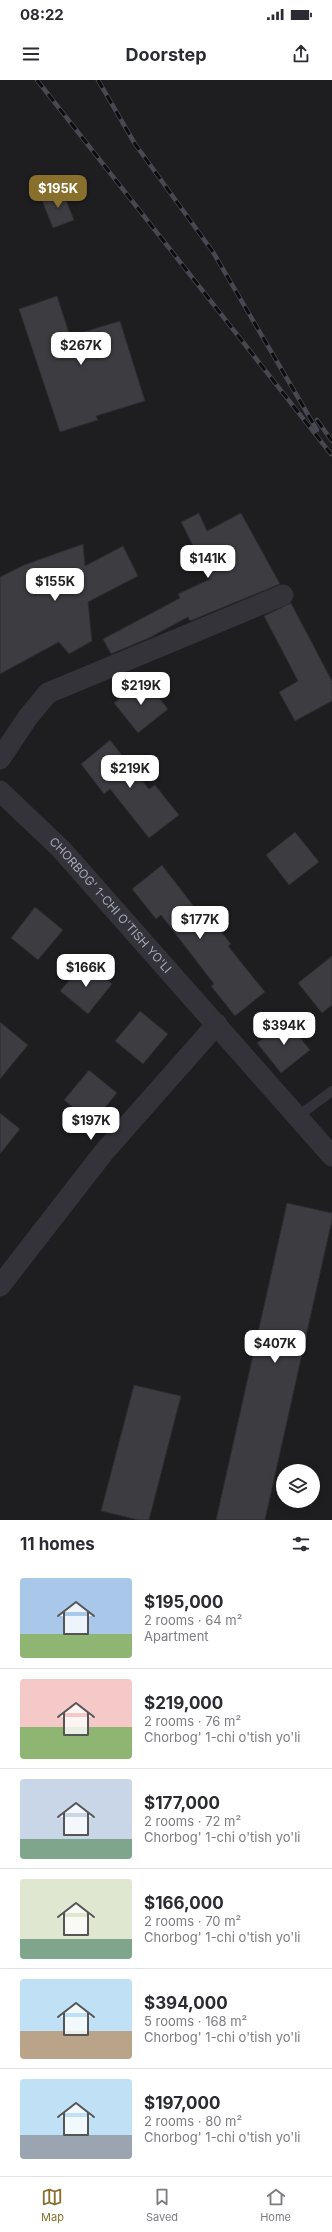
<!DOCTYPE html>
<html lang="en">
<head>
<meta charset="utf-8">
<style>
  :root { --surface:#fff; --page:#f7f7f7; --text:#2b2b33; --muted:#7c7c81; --line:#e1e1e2; --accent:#886f2c }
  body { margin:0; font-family:Inter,sans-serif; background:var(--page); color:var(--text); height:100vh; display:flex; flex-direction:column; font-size:15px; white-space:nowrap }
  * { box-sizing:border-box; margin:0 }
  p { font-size:13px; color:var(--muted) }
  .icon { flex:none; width:22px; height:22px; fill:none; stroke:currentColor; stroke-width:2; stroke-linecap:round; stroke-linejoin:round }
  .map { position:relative; height:1440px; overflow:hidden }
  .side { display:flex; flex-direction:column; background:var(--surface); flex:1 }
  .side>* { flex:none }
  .buttons { position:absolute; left:276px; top:1384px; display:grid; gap:8px }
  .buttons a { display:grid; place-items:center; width:44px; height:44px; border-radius:50%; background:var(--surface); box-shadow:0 2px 10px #0003; font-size:20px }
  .price { position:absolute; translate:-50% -34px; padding:0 9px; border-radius:8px; background:#fff; color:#222; font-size:13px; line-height:26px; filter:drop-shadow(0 1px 2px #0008) }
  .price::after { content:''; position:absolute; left:50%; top:24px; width:12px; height:9px; margin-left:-6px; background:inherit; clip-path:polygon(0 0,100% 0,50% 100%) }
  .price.on { background:var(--accent); color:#fff }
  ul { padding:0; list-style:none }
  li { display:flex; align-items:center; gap:12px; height:100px; padding:0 20px }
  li+li { border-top:1px solid var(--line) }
  li span { display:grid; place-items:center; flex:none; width:112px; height:80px; border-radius:4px; color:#555 }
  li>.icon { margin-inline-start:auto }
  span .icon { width:48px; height:48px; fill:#fffc; stroke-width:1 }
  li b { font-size:17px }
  h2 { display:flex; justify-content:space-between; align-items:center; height:48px; padding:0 20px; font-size:17px }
  .status { display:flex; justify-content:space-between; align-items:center; height:28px; padding:0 20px; background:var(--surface); direction:ltr }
  .status svg { height:11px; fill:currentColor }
  header { display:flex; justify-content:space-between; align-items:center; height:52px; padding:0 20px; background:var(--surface); font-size:18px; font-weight:700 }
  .menu { display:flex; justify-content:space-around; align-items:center; height:56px; border-top:1px solid var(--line); background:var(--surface); font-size:11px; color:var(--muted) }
  .menu a { display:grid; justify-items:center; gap:2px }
  .menu .on { color:var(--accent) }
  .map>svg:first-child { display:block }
</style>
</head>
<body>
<div class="status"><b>08:22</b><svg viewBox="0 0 49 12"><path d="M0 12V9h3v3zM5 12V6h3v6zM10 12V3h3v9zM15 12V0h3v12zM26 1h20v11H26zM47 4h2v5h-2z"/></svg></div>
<header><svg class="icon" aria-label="menu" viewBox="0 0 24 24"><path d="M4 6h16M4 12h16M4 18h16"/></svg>Doorstep<svg class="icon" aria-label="share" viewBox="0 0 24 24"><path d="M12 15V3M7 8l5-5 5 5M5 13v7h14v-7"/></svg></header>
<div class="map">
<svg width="332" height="1440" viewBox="0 0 332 1440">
  <rect width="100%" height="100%" fill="#121214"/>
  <!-- built -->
  <path fill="#1e1e21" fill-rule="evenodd" d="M 0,0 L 332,0 L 332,1440 L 0,1440 ZM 283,1391 L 313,1391 L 313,1421 L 283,1421 Z"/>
  <!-- building -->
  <g fill="#3c3c41" stroke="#2c2c30">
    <polygon points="62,110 74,140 53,148 41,118"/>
    <polygon points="57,216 70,256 120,241 145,321 96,336 98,340 60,352 19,229"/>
    <polygon points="199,433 207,451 241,433 280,504 190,541 188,537 149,558 111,574 103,559 180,518 178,514 210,499 181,442"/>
    <polygon points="83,464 85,486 123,466 138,496 88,522 92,561 69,574 59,562 0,594 0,497 24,485"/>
    <polygon points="291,523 332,601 332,621 295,641 279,612 298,601 264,536"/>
    <polygon points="144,599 168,629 138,653 114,623"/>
    <polygon points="110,660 149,709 155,705 179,735 149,758 110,709 104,714 81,684"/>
    <polygon points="295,752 319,782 289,805 266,775"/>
    <polygon points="162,785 202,837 207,834 231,864 228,866 265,912 235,936 211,906 214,904 161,835 156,839 132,809"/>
    <polygon points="35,827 63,850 38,880 11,858"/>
    <polygon points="332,876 332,925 322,933 298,903"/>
    <polygon points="85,881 112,904 88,934 60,911"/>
    <polygon points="140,931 168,954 143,984 115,961"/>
    <polygon points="286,940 310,970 281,993 257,963"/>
    <polygon points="0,942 28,965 0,999"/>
    <polygon points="89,990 117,1013 92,1043 64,1020"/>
    <polygon points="0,1033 20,1049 0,1074"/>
    <polygon points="287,1123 332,1133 332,1140 265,1440 216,1440"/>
    <polygon points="134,1305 181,1316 149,1440 138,1440 101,1431"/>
  </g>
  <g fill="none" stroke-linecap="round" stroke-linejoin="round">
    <!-- lane -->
    <polyline stroke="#333339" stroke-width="10" points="297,1037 332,1011"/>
    <!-- street -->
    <g stroke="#333339" stroke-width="21">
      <polyline points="0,679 28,637 48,613 283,515"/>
      <path id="s1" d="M 0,711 L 61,769 L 332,1076"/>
      <polyline points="0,1206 104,1072 217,944"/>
    </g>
    <defs>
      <g id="rail">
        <polyline points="37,0 331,374"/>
        <polyline points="98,0 135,64 213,172 317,350"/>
        <polyline points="317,340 332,361"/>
      </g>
    </defs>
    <!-- rail casing -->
    <use href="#rail" stroke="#484950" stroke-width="4.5"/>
    <!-- rail -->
    <use href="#rail" stroke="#0d0d0f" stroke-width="3" stroke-dasharray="9" stroke-linecap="butt"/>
  </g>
  <g text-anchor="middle" stroke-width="3" stroke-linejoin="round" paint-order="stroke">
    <!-- street labels -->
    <g font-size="12" fill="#a3a7b5" stroke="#0d0d0f">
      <text dy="4" stroke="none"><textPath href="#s1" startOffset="159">CHORBOG' 1-CHI O'TISH YO'LI</textPath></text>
    </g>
  </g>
</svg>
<div class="buttons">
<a><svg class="icon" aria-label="layers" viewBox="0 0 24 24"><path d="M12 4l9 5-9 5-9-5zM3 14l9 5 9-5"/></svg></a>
</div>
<b class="price on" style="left:58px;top:129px">$195K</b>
<b class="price" style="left:81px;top:286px">$267K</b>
<b class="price" style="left:208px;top:499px">$141K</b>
<b class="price" style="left:55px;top:522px">$155K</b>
<b class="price" style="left:141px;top:626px">$219K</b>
<b class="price" style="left:130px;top:709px">$219K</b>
<b class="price" style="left:200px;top:860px">$177K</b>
<b class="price" style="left:86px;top:908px">$166K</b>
<b class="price" style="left:284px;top:966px">$394K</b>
<b class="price" style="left:91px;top:1061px">$197K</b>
<b class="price" style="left:275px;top:1284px">$407K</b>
</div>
<section class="side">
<h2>11 homes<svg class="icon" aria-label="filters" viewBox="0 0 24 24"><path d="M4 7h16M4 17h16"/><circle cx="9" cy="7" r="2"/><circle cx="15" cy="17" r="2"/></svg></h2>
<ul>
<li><span style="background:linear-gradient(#a9c7e8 70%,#8fb573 0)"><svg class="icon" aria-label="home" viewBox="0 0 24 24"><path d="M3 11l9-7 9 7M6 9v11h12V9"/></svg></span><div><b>$195,000</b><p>2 rooms · 64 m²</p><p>Apartment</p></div></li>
<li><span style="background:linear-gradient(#f6c9c9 60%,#8fb573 0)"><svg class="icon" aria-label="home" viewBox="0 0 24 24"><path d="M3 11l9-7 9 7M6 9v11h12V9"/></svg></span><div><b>$219,000</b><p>2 rooms · 76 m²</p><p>Chorbog' 1-chi o'tish yo'li</p></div></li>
<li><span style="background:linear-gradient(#c9d6e8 75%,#7fa58c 0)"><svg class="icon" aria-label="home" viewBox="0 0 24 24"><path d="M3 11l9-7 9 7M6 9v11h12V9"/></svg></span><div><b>$177,000</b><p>2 rooms · 72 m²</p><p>Chorbog' 1-chi o'tish yo'li</p></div></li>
<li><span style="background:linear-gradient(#dfe7d0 75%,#7fa58c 0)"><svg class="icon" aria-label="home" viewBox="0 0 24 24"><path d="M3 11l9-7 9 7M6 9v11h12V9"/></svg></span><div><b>$166,000</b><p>2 rooms · 70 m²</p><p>Chorbog' 1-chi o'tish yo'li</p></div></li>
<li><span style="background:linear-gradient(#bfe0f5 65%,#b9a48a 0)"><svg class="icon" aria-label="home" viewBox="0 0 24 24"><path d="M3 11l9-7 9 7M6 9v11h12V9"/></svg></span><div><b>$394,000</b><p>5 rooms · 168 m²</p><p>Chorbog' 1-chi o'tish yo'li</p></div></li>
<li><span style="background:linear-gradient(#bfe0f5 70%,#9aa5b1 0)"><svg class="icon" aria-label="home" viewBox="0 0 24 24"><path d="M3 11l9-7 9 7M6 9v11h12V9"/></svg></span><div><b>$197,000</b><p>2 rooms · 80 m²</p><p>Chorbog' 1-chi o'tish yo'li</p></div></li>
</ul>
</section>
<nav class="menu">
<a class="on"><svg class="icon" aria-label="map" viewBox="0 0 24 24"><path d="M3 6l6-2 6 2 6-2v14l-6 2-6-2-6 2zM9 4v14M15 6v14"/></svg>Map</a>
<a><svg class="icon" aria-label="saved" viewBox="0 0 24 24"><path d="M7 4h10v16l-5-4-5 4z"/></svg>Saved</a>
<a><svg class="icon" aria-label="home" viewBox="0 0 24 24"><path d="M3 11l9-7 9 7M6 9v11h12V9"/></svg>Home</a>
</nav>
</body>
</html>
